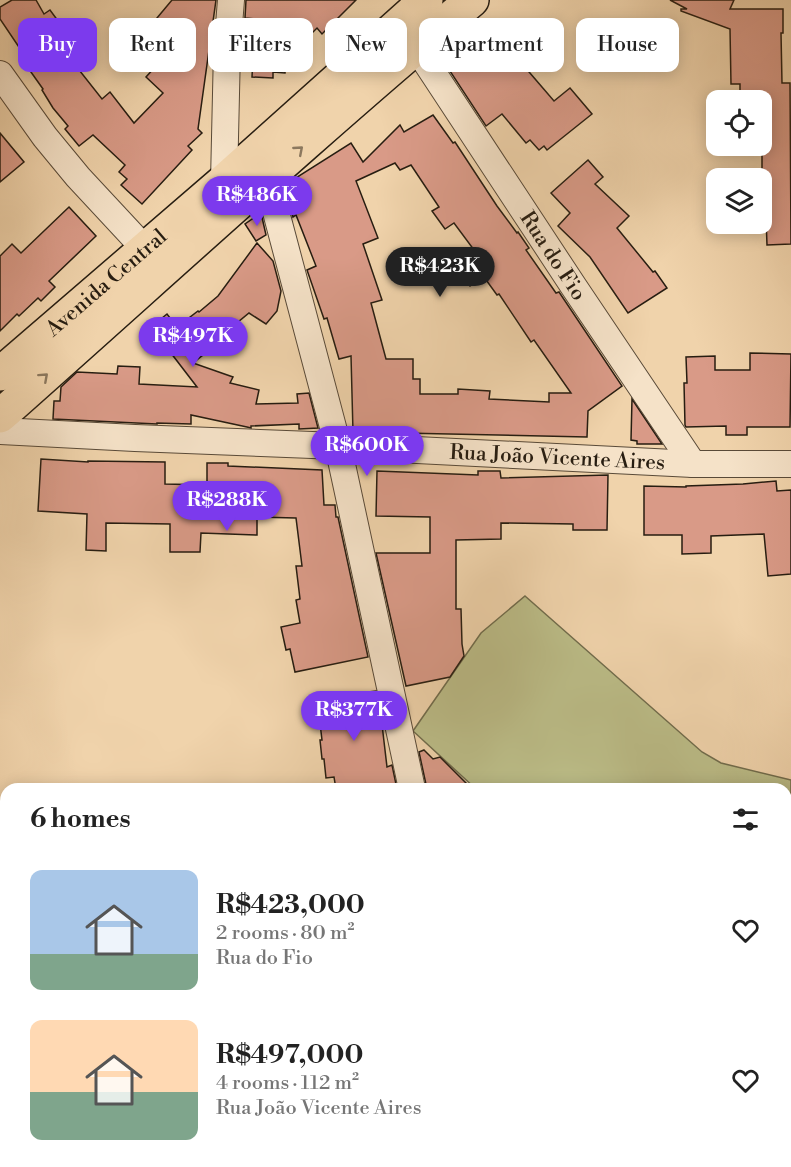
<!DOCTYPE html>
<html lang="en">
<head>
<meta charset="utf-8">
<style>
  :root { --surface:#fff; --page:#f6f6f6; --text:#222; --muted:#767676; --accent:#7c3aed }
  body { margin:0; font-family:"Libre Bodoni",serif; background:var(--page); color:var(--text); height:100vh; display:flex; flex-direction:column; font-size:22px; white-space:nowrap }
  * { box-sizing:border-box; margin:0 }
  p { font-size:20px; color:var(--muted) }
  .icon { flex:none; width:33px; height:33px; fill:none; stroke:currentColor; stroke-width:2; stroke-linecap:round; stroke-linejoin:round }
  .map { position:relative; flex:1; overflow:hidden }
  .sheet { position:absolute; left:0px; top:783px; width:792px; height:384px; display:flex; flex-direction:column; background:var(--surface); border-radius:18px 18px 0 0; box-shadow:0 3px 15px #0003 }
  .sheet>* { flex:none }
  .guide { position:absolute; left:18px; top:18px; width:756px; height:54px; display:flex; gap:12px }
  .buttons { position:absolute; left:706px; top:90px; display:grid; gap:12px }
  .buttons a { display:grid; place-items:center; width:66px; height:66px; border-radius:12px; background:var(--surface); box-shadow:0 3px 15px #0003; font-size:30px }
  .price { position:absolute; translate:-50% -51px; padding:0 14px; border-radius:21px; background:var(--accent); color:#fff; font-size:20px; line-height:39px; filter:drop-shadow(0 2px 3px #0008) }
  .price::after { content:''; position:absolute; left:50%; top:36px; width:18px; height:14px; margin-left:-9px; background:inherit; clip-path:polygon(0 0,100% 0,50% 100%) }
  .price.selected { background:#222; color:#fff }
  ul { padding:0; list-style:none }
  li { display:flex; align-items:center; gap:18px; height:150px; padding:0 30px }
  li span { display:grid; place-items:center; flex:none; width:168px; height:120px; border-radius:12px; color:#555 }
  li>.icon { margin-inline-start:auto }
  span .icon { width:72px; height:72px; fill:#fffc; stroke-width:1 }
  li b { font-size:26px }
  h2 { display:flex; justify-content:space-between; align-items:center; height:72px; padding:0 30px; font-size:26px }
  .pill { padding:0 21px; border-radius:12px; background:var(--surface); box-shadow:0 3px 15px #0003; font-size:21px; line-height:54px }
  .pill.selected { background:var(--accent); color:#fff }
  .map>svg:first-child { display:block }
</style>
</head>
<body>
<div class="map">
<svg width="791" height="1167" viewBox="0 0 791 1167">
  <rect width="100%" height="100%" fill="#f0d3ab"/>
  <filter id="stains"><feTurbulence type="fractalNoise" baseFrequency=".00333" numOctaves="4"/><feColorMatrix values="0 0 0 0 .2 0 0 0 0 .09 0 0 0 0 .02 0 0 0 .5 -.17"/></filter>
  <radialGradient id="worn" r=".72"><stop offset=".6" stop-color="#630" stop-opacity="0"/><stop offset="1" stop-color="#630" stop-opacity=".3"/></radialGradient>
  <!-- green -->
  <polygon fill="#bbbc87" stroke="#716c4c" stroke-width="1.5" points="525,596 702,752 721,763 791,780 791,910 786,910 786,789 476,789 413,731 481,633"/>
  <!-- building -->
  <g fill="#d99a87" stroke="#271d11" stroke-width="1.5" fill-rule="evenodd">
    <polygon points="12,0 36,0 44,14 50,10 78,48 72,53 76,57 72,61 102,99 110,92 134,123 163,93 146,77 165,56 142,36 172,0 216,0 198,129 202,133 188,146 192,150 142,204 121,185 127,179 119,172 125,165 93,135 79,146 65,129 68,126 53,108 42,90 43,89 26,65 29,62 0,19 0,7"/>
    <polygon points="246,0 356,0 322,34 317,28 286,59 285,73 273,72 273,78 252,77 255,19 245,18"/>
    <polygon points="670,0 734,0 730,9 783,9 783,33 781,33 782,83 790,83 791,244 767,245 766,217 762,217 762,100 740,100 740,84 731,84 730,29 681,11 681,9 687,9"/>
    <polygon points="476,35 493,54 505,44 554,101 570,88 592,114 547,150 544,146 539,150 530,140 526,143 502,114 486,126 444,62"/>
    <path d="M 433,115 L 453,143 L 455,142 L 497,206 L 517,233 L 518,232 L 529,248 L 526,250 L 556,293 L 559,292 L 622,386 L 588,411 L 587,437 L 353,432 L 351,356 L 339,359 L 327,318 L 324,319 L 307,270 L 316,266 L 296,215 L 293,217 L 285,187 L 294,179 L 351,143 L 363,162 L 400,125 L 404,132 ZM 395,163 L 400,170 L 411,165 L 439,207 L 432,211 L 445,229 L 454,223 L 480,258 L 460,271 L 470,286 L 484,277 L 497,295 L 499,294 L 531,342 L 534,340 L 571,393 L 549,393 L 549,402 L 489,399 L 490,391 L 458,389 L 458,394 L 420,394 L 420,379 L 413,379 L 413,359 L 386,359 L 371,303 L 382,300 L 363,244 L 378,238 L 356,181 Z"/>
    <polygon points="0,133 24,162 0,182"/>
    <polygon points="588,160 603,177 595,184 629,216 617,228 653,272 655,271 667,288 628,313 590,257 558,226 570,213 551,193"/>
    <polygon points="69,207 96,236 49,281 55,287 41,301 38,298 19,316 17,314 0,331 0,256 12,244 21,253"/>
    <polygon points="261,213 266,235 256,241 245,224"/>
    <polygon points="257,243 273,261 281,291 277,311 266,324 249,313 220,337 222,340 193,363 233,377 230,383 259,390 256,404 298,403 297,394 309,393 318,428 299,429 299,424 251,426 251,428 247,427 191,415 191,424 157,423 157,424 53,419 54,401 60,401 61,387 77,372 117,374 118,366 140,367 139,384 197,387 151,327 167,314 177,327 198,311 199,312 218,296"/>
    <polygon points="750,353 791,354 790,427 747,427 747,435 726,435 726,426 686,427 685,425 684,383 687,383 686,357 715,356 715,370 750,370"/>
    <polygon points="632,399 662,444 637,444 637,441 631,440"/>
    <polygon points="41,459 88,462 88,461 165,462 165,484 207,485 207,463 228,463 228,466 322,470 324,505 335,505 336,517 338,517 368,657 295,672 290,649 286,650 281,627 300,623 296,600 300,599 296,566 302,566 296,518 257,517 257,535 201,533 200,552 170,552 170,524 106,523 106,551 86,550 87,514 38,511"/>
    <polygon points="377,471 478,475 478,471 500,471 501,478 608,475 607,530 573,530 573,524 501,523 501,539 456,540 456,609 461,609 462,644 464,656 450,677 406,686 376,553 430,553 430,517 376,516"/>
    <polygon points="776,481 777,491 791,490 791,574 768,576 764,534 711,536 711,553 682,554 682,535 644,535 644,486 686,487 686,486 743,484"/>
    <polygon points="376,691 381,716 387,767 392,765 397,789 336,789 334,777 326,778 324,759 322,759 320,740 322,740 317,698"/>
    <polygon points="424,750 433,759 440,757 472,789 427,789 419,752"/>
  </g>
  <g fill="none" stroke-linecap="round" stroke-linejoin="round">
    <defs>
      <g id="minor">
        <path id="s1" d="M 406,33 L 416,47 L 574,287 L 693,464"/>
        <polyline points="0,74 45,137 78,177 145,249"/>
        <polyline points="267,178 338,446 412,789"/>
        <polyline points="224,181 227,50 231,0"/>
        <path id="s2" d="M 0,431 L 135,438 L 338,446 L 693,464 L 791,464"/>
        <polyline points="786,938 791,938"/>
        <polyline points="0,957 6,956"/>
        <polyline points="491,1161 493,1167"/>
      </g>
      <g id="primary">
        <path id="s3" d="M 0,374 L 224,181 L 426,0"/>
        <path d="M 0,416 C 157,277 311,135 472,0"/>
      </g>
    </defs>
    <!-- minor casing -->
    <use href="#minor" stroke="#594a38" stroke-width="28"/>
    <!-- primary casing -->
    <use href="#primary" stroke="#271d11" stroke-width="36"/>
    <!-- minor -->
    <use href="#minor" stroke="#f5e2c8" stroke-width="26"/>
    <!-- primary -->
    <use href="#primary" stroke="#f0d3ab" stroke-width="33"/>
  </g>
  <!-- one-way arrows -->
  <defs><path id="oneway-chevron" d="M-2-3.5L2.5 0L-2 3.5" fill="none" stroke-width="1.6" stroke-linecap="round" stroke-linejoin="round" transform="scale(1.5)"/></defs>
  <g stroke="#8c785e">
    <use href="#oneway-chevron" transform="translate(299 150) rotate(-41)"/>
    <use href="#oneway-chevron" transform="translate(44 377) rotate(-42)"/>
  </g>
  <g text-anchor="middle" stroke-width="6" stroke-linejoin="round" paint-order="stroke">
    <!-- street labels -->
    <g font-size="21" fill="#271d11" stroke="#f5e2c8">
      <text dy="7" stroke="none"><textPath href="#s1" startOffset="267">Rua do Fio</textPath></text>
      <text dy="7" stroke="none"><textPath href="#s3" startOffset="140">Avenida Central</textPath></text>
      <text dy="7" stroke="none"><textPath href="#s2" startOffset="558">Rua João Vicente Aires</textPath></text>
    </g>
  </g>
  <rect width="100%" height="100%" filter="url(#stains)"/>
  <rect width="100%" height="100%" fill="url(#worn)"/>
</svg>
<div class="buttons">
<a><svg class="icon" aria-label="locate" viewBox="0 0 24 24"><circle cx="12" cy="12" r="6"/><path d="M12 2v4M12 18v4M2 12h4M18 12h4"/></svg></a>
<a><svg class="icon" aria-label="layers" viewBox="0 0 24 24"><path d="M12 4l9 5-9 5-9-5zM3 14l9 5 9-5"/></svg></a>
</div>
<b class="price" style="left:257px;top:227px">R$486K</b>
<b class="price selected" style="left:440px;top:298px">R$423K</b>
<b class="price" style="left:193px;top:368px">R$497K</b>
<b class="price" style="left:367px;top:477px">R$600K</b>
<b class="price" style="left:227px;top:532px">R$288K</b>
<b class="price" style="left:354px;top:742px">R$377K</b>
<div class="guide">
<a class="pill selected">Buy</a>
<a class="pill">Rent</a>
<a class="pill">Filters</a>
<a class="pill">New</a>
<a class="pill">Apartment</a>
<a class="pill">House</a>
</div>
<section class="sheet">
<h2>6 homes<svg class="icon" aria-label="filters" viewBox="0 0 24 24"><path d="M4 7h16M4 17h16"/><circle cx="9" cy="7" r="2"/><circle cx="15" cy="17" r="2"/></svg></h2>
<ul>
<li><span style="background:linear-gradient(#a9c7e8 70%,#7fa58c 0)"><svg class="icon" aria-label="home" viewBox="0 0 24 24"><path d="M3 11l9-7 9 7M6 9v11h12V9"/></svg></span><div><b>R$423,000</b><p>2 rooms · 80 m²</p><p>Rua do Fio</p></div><svg class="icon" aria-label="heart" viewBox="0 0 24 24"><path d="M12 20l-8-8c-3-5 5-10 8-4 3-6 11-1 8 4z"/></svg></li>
<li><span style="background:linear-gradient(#ffd9b3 60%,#7fa58c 0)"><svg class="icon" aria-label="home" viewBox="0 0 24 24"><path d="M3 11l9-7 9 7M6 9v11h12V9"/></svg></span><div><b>R$497,000</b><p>4 rooms · 112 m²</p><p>Rua João Vicente Aires</p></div><svg class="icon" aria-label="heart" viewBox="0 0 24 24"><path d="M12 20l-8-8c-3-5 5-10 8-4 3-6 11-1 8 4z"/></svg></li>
</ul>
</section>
</div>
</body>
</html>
